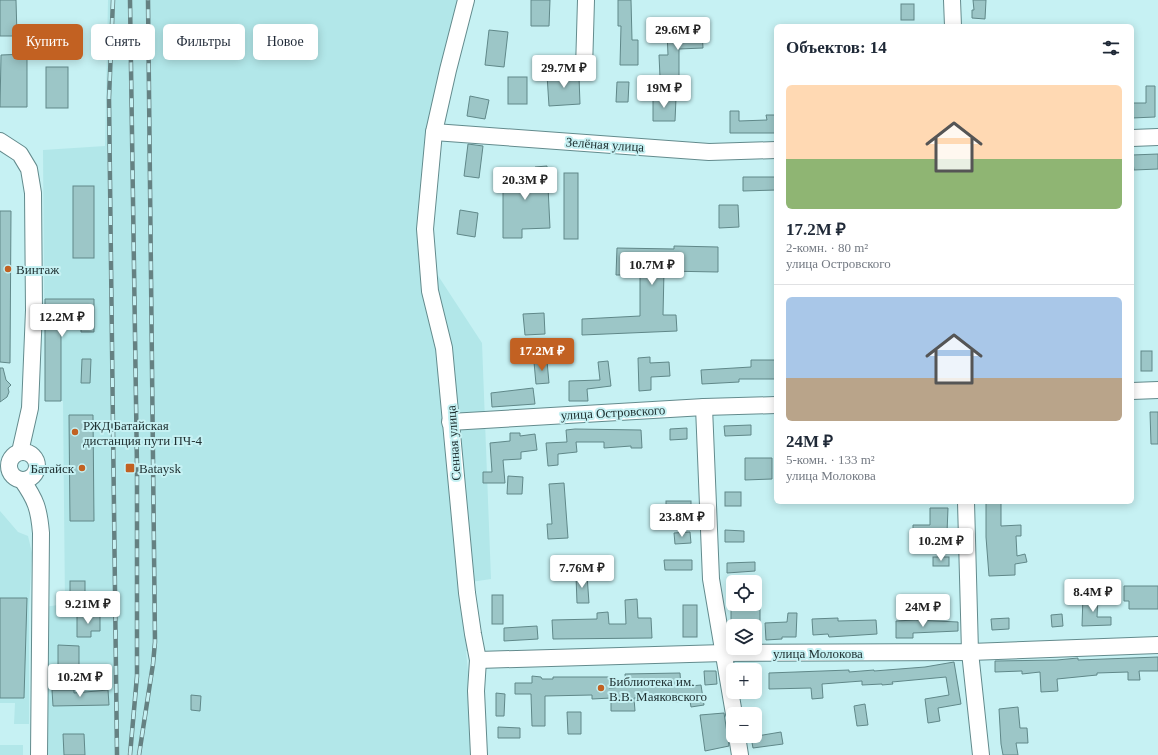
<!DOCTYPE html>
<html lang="ru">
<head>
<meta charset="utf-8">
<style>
  :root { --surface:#fff; --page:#f6f6f7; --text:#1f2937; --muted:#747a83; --line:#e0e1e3; --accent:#c26122 }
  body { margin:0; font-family:Georgia,serif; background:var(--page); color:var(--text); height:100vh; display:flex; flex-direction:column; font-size:15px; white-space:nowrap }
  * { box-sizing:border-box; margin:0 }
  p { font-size:13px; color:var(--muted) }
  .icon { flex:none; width:22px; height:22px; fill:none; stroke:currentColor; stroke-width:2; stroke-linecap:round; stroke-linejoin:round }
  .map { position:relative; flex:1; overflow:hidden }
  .drawer { position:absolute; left:774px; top:24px; width:360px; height:480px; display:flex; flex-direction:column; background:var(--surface); border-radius:6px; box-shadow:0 2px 10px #0003 }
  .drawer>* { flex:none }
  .banner { position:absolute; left:12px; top:24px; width:380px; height:36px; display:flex; gap:8px }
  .controls { position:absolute; left:726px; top:575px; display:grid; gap:8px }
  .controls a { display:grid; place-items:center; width:36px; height:36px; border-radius:6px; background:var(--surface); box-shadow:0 2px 10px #0003; font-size:20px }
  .price { position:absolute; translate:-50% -34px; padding:0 9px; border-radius:4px; background:#fff; color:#222; font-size:13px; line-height:26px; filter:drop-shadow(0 1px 2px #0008) }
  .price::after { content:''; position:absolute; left:50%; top:24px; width:12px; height:9px; margin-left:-6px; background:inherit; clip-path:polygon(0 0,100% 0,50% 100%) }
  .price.active { background:var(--accent); color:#fff }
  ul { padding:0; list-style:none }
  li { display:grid; align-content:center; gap:8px; height:212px; padding:0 12px }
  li+li { border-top:1px solid var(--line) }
  li span { display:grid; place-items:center; height:124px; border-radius:6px; color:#555 }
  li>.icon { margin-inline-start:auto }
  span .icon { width:72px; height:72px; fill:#fffc; stroke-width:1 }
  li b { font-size:17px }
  h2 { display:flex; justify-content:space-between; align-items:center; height:48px; padding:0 12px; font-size:17px }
  .pill { padding:0 14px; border-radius:6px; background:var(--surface); box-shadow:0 2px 10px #0003; font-size:14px; line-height:36px }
  .pill.active { background:var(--accent); color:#fff }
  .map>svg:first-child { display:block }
</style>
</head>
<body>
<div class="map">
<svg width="1158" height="755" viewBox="0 0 1158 755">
  <rect width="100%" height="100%" fill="#c6f1f3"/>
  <!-- built -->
  <g fill="#b2e7e9">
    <polygon points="108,0 461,0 420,248 482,343 491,579 471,582 478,649 466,651 476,755 45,755 44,607 65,604 63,401 45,401 43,150 105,146"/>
    <polygon points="0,511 18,532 28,536 32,553 29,607 29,724 14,724 15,703 0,703"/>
    <rect x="0" y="745" width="23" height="10"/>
  </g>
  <!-- building -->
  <g fill="#9cc6c7" stroke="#608889">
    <polygon points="0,0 16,0 17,36 0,36"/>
    <polygon points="531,0 550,0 549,26 531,26"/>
    <polygon points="618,0 631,0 632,40 638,40 638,65 620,65 621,26 618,26"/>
    <polygon points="973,0 986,0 985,19 972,18 972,10 974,10"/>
    <rect x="901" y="4" width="13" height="16"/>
    <polygon points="489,30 508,32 504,67 485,65"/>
    <polygon points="702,31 703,48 679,49 679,76 660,77 659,55 668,55 667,32"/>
    <polygon points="27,54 27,107 0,107 1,55"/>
    <rect x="46" y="67" width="22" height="41"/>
    <polygon points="576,73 579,77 580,104 549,106 547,75"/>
    <rect x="508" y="77" width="19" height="27"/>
    <polygon points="617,82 629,82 628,102 616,102"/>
    <polygon points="1146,86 1155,86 1155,117 1132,118 1132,103 1146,103"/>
    <polygon points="470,96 489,100 485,119 467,116"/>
    <polygon points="653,98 676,98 675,121 653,121"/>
    <polygon points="730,111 739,111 739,121 767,120 766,115 776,115 776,133 730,133"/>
    <polygon points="468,144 483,146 479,178 464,176"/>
    <polygon points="1158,154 1158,169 1134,170 1132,155"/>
    <polygon points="547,166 550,228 522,229 522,238 503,238 503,170 535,170 535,167"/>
    <rect x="564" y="173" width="14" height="66"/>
    <polygon points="743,177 776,177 776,190 743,191"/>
    <rect x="73" y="186" width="21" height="72"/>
    <polygon points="719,205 738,205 739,227 719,228"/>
    <polygon points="460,210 478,213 475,237 457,234"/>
    <polygon points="0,211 11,211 10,363 0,362"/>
    <polygon points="674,246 718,247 718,272 664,271 663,315 676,315 677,331 582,335 582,319 640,316 640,275 616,275 617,248 674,249"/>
    <polygon points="45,299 94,299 94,332 81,332 81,314 61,314 61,401 45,401"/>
    <polygon points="544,313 545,334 525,335 523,314"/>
    <rect x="1141" y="351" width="11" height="20"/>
    <polygon points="650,357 650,363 669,362 670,376 651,377 651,390 639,391 638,358"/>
    <polygon points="82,359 91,359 90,383 81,383"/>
    <polygon points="751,360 776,360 776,379 739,379 739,382 702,384 701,370 751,367"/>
    <polygon points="547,361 549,383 536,384 534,362"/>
    <polygon points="608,361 611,386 587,389 588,401 569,401 569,381 600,380 598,362"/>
    <polygon points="0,368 3,368 6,380 11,385 8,388 9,392 7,397 0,402"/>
    <polygon points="533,388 535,404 492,407 491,393"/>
    <polygon points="1150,412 1158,412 1158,444 1151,444"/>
    <polygon points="69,415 93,415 94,521 70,521"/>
    <polygon points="751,425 751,435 725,436 724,426"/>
    <polygon points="687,428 687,439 670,440 670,429"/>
    <polygon points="575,429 641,430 642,448 631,448 631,446 604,448 604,442 576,442 577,452 558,454 558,465 548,466 546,443 567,442 566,430"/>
    <polygon points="510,433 520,433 520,436 535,434 537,450 521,452 521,459 503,460 505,483 483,483 483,472 492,472 490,443 510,441"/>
    <polygon points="745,458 772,458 772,479 745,480"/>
    <polygon points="508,476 523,477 522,494 507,494"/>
    <polygon points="564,483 568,538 548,539 547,524 552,524 549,484"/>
    <rect x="725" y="492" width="16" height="14"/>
    <rect x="666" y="501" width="25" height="14"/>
    <polygon points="986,502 1001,502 1001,526 1021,525 1021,536 1016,536 1017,556 1025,554 1027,562 1015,564 1015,575 989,576 986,537"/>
    <polygon points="930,508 948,508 947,533 913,534 913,525 930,525"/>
    <polygon points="725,530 744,531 744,542 725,542"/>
    <polygon points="690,532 691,543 675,544 674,533"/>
    <rect x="933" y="557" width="16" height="9"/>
    <polygon points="664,560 692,560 692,570 665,570"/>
    <polygon points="755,562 755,571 727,573 727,563"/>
    <polygon points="587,575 589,603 577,603 576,576"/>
    <rect x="70" y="581" width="15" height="21"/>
    <polygon points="1124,586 1158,586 1158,609 1129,609 1129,601 1124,601"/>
    <rect x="492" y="595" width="11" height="29"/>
    <polygon points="1083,595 1098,595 1097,617 1111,617 1111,625 1082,626"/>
    <polygon points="0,598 27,598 24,698 0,698"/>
    <polygon points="637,599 638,618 651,618 652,638 553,639 552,620 597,619 597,613 608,612 609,624 626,624 625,600"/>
    <polygon points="731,604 743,604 744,609 760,609 760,623 731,622"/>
    <rect x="683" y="605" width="14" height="32"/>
    <polygon points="788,613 797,613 796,637 782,637 782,639 766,640 765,623 787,622"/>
    <polygon points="1062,614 1063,626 1052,627 1051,615"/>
    <polygon points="77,615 100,615 100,631 91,631 91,637 77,637"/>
    <polygon points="838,618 838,621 876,620 877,634 829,637 828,634 813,635 812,619"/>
    <polygon points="1009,618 1009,629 992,630 991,619"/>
    <polygon points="915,620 958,622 958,631 913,633 913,638 896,638 896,621"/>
    <polygon points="537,626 538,639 504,641 504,628"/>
    <polygon points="58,645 79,646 79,672 58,672"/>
    <polygon points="1158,657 1158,671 1139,671 1140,680 1128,680 1128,672 1097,673 1097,675 1057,679 1058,691 1041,692 1040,672 1022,674 1022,671 995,672 995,661 1057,660 1078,658 1078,660"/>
    <polygon points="954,662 961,704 938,708 940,721 928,723 925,699 949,695 946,677 892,682 893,684 882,685 882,684 862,685 862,681 822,684 823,698 812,699 811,688 769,689 769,673 849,670 849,672 874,670 874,671 925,667"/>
    <polygon points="704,671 716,671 717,684 705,685"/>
    <polygon points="680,673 681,687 701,685 704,705 691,707 690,701 671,702 670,698 634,698 635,711 611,711 611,698 592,699 592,695 545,696 545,726 532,726 531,694 515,694 515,683 532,683 532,676 541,677 542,679 553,679 553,677 609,677 609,688 626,687 625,674"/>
    <polygon points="52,690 74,690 74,693 108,690 109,705 53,706"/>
    <polygon points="496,693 505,694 504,716 496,716"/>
    <polygon points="191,695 201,696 200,711 191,710"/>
    <polygon points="865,704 868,725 857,726 854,706"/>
    <polygon points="1018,707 1020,728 1027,728 1028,743 1016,743 1018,755 1003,755 1001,744 999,709"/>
    <polygon points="567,712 581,712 581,734 568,734"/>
    <polygon points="724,713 729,746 705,751 700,715"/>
    <polygon points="498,727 520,728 520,738 498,738"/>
    <polygon points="781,732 783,744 753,748 751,737"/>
    <polygon points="63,734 84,734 85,755 64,755"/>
  </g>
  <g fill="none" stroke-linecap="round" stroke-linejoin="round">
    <defs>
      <g id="minor">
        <polyline points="466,0 448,70 434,132 425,229 430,291 444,348 467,593 473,634 478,660 476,691 479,755"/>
        <polyline points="952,0 953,26"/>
        <polyline points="584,69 586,0"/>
        <polyline points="434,132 709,152 776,150"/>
        <polyline points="1132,138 1158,137"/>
        <polyline points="0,141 20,154 29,169 33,193 34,310 30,408 20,452"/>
        <polyline points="1132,391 1158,390"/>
        <polyline points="704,407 711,579 734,714"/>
        <polyline points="450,422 704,407 776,405"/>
        <circle cx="23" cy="466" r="14"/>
        <path d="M 22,480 C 36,500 39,509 41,533 L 39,755"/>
        <polyline points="966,502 970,652 981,755"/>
        <polyline points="478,660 724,653 970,652 1158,645"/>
        <polyline points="737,736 740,755"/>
      </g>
    </defs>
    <!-- minor casing -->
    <use href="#minor" stroke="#638b8d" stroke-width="18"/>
    <!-- minor -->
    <use href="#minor" stroke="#fff" stroke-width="16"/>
    <defs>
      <g id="rail">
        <polyline points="113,0 109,98 117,755"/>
        <polyline points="130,755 137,676 137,468 130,0"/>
        <polyline points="139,755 153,664 155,642 148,0"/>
      </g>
    </defs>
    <!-- rail casing -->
    <use href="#rail" stroke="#658182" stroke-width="4.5"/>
    <!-- rail -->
    <use href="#rail" stroke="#c6f1f3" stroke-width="3" stroke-dasharray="9" stroke-linecap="butt"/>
  </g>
  <!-- markers -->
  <g fill="#c26122" stroke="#c6f1f3" stroke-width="1.5">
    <circle cx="8" cy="269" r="4"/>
    <circle cx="75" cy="432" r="4"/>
    <circle cx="82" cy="468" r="4"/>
    <rect x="125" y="463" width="10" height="10" rx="2"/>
    <circle cx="601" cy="688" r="4"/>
  </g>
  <g text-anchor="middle" stroke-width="4" stroke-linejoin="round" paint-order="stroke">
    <!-- street labels -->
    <g font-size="13" fill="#1e2f30" stroke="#c6f1f3">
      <text transform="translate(605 144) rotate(4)" y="5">Зелёная улица</text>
      <text transform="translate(613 412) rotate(-3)" y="5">улица Островского</text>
      <text transform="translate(453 443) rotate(-94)" y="5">Сенная улица</text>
      <text x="818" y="658">улица Молокова</text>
    </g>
    <!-- poi labels -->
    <g font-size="13" fill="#1e2f30" stroke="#c6f1f3" text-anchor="start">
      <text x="16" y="274">Винтаж</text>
      <text x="83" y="430">РЖД Батайская<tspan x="83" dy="15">дистанция пути ПЧ-4</tspan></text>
      <text x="74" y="473" text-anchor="end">Батайск</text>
      <text x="139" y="473">Bataysk</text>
      <text x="609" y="686">Библиотека им.<tspan x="609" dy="15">В.В. Маяковского</tspan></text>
    </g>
  </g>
</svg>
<div class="controls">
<a><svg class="icon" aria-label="locate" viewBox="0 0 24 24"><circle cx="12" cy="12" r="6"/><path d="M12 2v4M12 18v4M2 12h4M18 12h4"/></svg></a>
<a><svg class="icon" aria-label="layers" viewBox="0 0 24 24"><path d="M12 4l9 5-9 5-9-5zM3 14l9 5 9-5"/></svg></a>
<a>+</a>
<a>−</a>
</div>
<b class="price" style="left:678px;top:51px">29.6M ₽</b>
<b class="price" style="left:564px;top:89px">29.7M ₽</b>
<b class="price" style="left:664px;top:109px">19M ₽</b>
<b class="price" style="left:525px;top:201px">20.3M ₽</b>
<b class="price" style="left:652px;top:286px">10.7M ₽</b>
<b class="price" style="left:62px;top:338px">12.2M ₽</b>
<b class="price active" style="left:542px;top:372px">17.2M ₽</b>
<b class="price" style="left:682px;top:538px">23.8M ₽</b>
<b class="price" style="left:941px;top:562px">10.2M ₽</b>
<b class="price" style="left:582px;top:589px">7.76M ₽</b>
<b class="price" style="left:1093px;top:613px">8.4M ₽</b>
<b class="price" style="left:88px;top:625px">9.21M ₽</b>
<b class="price" style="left:923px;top:628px">24M ₽</b>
<b class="price" style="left:80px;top:698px">10.2M ₽</b>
<div class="banner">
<a class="pill active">Купить</a>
<a class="pill">Снять</a>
<a class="pill">Фильтры</a>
<a class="pill">Новое</a>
</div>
<section class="drawer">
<h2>Объектов: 14<svg class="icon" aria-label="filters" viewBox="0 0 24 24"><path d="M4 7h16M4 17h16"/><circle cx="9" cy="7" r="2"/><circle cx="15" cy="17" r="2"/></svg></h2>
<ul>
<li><span style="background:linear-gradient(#ffd9b3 60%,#8fb573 0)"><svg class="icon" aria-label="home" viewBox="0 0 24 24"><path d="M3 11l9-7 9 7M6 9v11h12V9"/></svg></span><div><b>17.2M ₽</b><p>2-комн. · 80 m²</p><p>улица Островского</p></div></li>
<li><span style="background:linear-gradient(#a9c7e8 65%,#b9a48a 0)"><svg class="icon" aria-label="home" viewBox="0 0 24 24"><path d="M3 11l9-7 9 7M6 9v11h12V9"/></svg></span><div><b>24M ₽</b><p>5-комн. · 133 m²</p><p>улица Молокова</p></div></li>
</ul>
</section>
</div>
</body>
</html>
